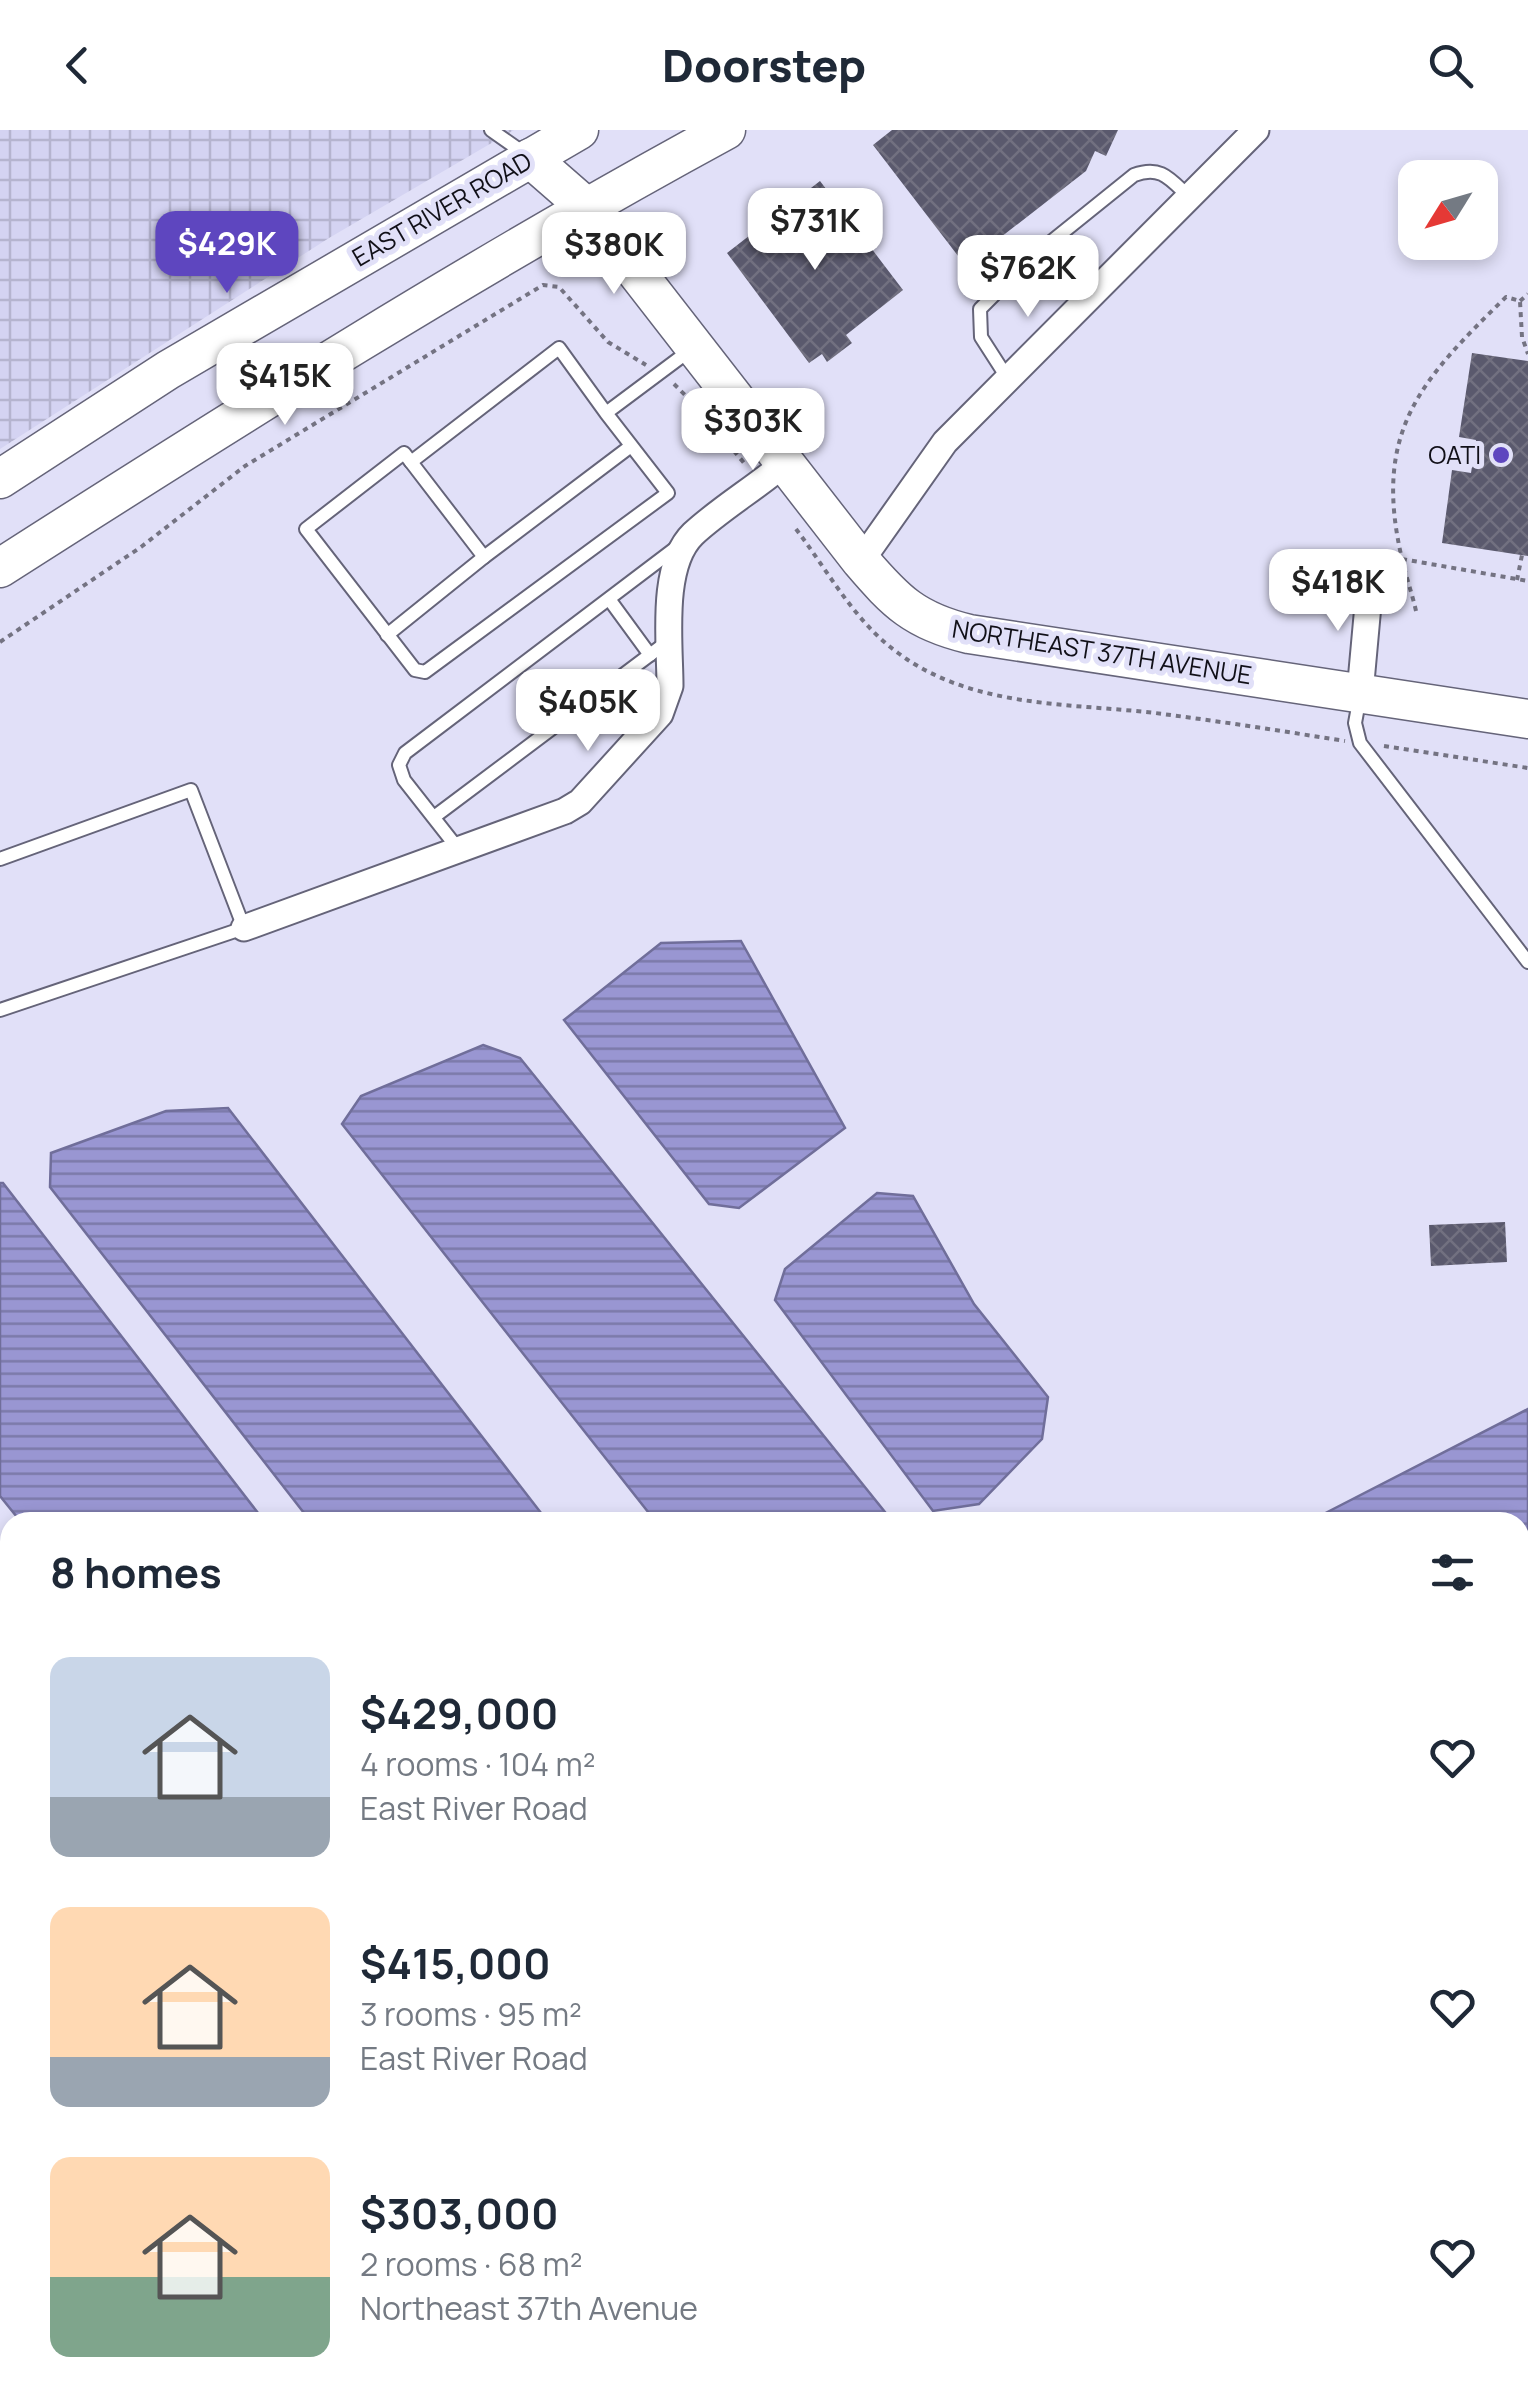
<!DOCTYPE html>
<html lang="en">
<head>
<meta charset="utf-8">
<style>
  :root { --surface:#fff; --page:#f6f6f7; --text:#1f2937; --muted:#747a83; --accent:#5e46bf }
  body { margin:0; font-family:Manrope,sans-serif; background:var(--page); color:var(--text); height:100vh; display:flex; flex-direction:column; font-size:38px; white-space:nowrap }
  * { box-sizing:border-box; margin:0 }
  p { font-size:32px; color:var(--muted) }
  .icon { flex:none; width:55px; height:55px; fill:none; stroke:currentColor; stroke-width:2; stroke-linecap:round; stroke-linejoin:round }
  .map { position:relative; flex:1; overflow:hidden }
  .details { position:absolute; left:0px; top:1382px; width:1530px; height:892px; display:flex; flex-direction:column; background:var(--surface); border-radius:30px 30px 0 0; box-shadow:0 5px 15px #0003 }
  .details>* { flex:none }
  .needle { width:65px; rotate:233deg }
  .fabs { position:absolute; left:1398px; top:30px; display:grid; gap:20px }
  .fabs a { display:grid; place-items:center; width:100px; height:100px; border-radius:20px; background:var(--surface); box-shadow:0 5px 15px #0003; font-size:50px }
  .price { position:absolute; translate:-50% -85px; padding:0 22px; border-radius:20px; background:#fff; color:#222; font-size:32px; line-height:65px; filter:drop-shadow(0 2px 5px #0008) }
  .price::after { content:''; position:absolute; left:50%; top:60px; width:30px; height:22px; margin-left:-15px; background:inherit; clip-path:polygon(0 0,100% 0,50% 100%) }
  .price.selected { background:var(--accent); color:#fff }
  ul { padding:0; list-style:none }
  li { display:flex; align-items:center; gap:30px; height:250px; padding:0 50px }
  li span { display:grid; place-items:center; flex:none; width:280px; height:200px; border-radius:20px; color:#555 }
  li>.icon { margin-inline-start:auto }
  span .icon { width:120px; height:120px; fill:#fffc; stroke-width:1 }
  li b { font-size:42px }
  h2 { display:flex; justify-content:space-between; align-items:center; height:120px; padding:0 50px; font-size:42px }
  header { display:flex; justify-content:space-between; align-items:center; height:130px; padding:0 50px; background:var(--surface); font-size:45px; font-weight:800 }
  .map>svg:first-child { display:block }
</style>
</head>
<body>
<header><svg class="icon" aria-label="back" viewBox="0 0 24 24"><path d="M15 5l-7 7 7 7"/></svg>Doorstep<svg class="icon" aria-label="search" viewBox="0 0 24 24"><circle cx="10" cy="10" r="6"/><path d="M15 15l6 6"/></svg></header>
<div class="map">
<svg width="1528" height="2273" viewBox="0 0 1528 2273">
  <defs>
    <pattern id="industrial-grid" width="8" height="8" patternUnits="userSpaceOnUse" patternTransform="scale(2.5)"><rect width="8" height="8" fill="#d4d3f2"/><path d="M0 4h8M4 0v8" fill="none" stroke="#b5b4cf"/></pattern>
    <pattern id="water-rules" width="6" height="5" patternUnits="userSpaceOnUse" patternTransform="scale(2.5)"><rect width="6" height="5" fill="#9996d2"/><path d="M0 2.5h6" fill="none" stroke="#7b79a9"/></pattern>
    <pattern id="building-cross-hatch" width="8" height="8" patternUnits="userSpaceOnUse" patternTransform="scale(2.5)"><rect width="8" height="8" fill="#5a596d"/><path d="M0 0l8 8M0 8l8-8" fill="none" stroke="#727080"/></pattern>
  </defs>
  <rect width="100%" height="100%" fill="#e1e0f8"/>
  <!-- industrial -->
  <polygon fill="url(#industrial-grid)" points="0,0 514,0 329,108 0,319"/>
  <!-- green -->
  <polygon fill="#c8c7f2" points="1528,2063 1528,2273 1113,2273 1129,2265 1520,2265 1520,2067"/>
  <!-- water -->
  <g fill="url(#water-rules)" stroke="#706e9a" stroke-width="2.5">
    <polygon points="741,811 845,998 739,1078 709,1074 564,890 661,813"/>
    <polygon points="483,915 520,928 893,1392 656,1392 342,994 361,966"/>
    <polygon points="228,978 548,1392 311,1392 50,1057 51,1023 166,981"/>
    <polygon points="0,1053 3,1053 265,1392 21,1392 0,1366"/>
    <polygon points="877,1063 913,1066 974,1174 1048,1267 1042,1309 979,1374 933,1381 775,1170 785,1139"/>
    <polygon points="1528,1279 1528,2063 1520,2067 1520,1392 1308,1392"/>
    <polygon points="0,1545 10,1558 10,1847 0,1852"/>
    <polygon points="10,2004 10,2265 1129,2265 1113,2273 0,2273 0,2008"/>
  </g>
  <!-- building -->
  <g fill="url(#building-cross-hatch)">
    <polygon points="892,0 1118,0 1106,26 1095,21 1086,41 965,135 873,15"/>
    <polygon points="820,51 903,160 846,205 852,213 827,232 822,224 809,233 727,123"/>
    <polygon points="1472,223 1528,231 1528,426 1442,413 1452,340 1471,343 1476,310 1459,307"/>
    <polygon points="1505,1092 1507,1132 1431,1136 1429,1095"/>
  </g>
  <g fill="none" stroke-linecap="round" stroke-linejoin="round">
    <defs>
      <g id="lane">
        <polyline points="491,0 528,26"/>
        <path d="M 1008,249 L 981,207 L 980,179 L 1031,128 L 1134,45 C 1161,35 1170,49 1189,67"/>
        <polyline points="606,283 559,218 411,332 404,323 306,399 415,540 425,542 668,363 606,283 693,218"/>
        <polyline points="411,332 484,427 631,316"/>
        <polyline points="609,469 650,525"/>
        <polyline points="387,505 484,427"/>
        <polyline points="1360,566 1355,593 1360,613 1528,832"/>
        <polyline points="434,687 667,512"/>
        <polyline points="459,720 404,650 399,635 405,623 677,417"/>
        <polyline points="0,729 191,660 244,798 0,880"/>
      </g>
      <g id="street">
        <polyline points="861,431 945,312 1256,0"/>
        <polyline points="1360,563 1368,475 1362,443"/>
        <path d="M 244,798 L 565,681 L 580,672 L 660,584 L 670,556 C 670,513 660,436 693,404 C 721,378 757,357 786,332"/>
      </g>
      <g id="secondary">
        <path d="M 530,28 L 585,76 L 861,431 C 896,472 915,491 969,504 L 1528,589"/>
        <polyline points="0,349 168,240 579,0"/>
        <path d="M 0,438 C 238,286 477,135 726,0"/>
      </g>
    </defs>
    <!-- lane casing -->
    <use href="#lane" stroke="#656479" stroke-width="16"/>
    <!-- street casing -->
    <use href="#street" stroke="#656479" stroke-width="29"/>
    <!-- secondary casing -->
    <use href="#secondary" stroke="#656479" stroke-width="41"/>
    <!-- path -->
    <g stroke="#747382" stroke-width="4" stroke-dasharray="5 5" stroke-linecap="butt">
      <polyline points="1520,171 1528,164"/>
      <polyline points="674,254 700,280 744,333"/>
      <path d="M 796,399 C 828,441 854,491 898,523 C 972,578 1068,573 1155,583 C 1218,591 1282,601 1345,611"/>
      <polyline points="1402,429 1528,451"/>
      <polyline points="1517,450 1522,425"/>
      <path d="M 1416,481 C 1412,463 1406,447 1402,429 C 1372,301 1421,250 1506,167 L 1520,171 L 1522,207 L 1528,224"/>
      <polyline points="0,512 141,417 245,336 543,155 559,157 608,212 646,235"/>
      <polyline points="1384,616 1528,638"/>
      <polyline points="1520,2127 1528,2123"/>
      <polyline points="1520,2206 1528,2201"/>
      <polyline points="1329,2273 1331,2265"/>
    </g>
    <!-- lane -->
    <use href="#lane" stroke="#fff" stroke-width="12"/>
    <!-- street -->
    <use href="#street" stroke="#fff" stroke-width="25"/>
    <!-- secondary -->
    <use href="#secondary" stroke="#fff" stroke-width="38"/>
  </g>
  <!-- markers -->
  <circle fill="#5e46bf" stroke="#e1e0f8" stroke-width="4" cx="1501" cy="325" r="10"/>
  <g text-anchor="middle" stroke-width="10" stroke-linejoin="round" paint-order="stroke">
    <!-- street labels -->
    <g font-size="25" fill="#111018" stroke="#e1e0f8">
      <text transform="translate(442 79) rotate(-30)" y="9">EAST RIVER ROAD</text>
      <text transform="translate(1102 522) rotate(9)" y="9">NORTHEAST 37TH AVENUE</text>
    </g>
    <!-- poi labels -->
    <g font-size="25" fill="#111018" stroke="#e1e0f8" text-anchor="end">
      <text x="1481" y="334">OATI</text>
    </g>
  </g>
</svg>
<div class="fabs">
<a><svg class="needle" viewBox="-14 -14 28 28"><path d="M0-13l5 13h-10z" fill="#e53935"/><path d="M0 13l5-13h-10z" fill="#747a83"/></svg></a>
</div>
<b class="price" style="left:815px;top:143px">$731K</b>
<b class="price selected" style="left:227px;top:166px">$429K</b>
<b class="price" style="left:614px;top:167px">$380K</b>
<b class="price" style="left:1028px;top:190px">$762K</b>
<b class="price" style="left:285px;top:298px">$415K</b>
<b class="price" style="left:753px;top:343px">$303K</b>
<b class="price" style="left:1338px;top:504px">$418K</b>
<b class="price" style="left:588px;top:624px">$405K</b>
<section class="details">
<h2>8 homes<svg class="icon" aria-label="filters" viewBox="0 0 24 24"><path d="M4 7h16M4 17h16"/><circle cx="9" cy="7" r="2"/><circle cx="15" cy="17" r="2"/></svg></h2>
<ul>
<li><span style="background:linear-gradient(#c9d6e8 70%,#9aa5b1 0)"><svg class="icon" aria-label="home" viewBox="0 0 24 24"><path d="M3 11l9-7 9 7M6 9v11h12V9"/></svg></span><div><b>$429,000</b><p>4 rooms · 104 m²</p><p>East River Road</p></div><svg class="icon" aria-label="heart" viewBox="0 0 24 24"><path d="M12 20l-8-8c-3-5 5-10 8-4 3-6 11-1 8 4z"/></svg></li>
<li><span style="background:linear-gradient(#ffd9b3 75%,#9aa5b1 0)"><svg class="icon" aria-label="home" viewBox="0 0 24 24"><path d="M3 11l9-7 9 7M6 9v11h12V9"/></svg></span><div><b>$415,000</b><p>3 rooms · 95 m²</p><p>East River Road</p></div><svg class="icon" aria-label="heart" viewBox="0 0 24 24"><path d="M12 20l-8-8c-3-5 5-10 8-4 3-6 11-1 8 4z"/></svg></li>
<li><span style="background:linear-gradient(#ffd9b3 60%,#7fa58c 0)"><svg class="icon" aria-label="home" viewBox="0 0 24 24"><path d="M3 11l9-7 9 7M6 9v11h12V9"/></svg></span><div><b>$303,000</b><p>2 rooms · 68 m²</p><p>Northeast 37th Avenue</p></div><svg class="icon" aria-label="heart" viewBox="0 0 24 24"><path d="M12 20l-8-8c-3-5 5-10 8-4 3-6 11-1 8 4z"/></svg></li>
</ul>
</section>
</div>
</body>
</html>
